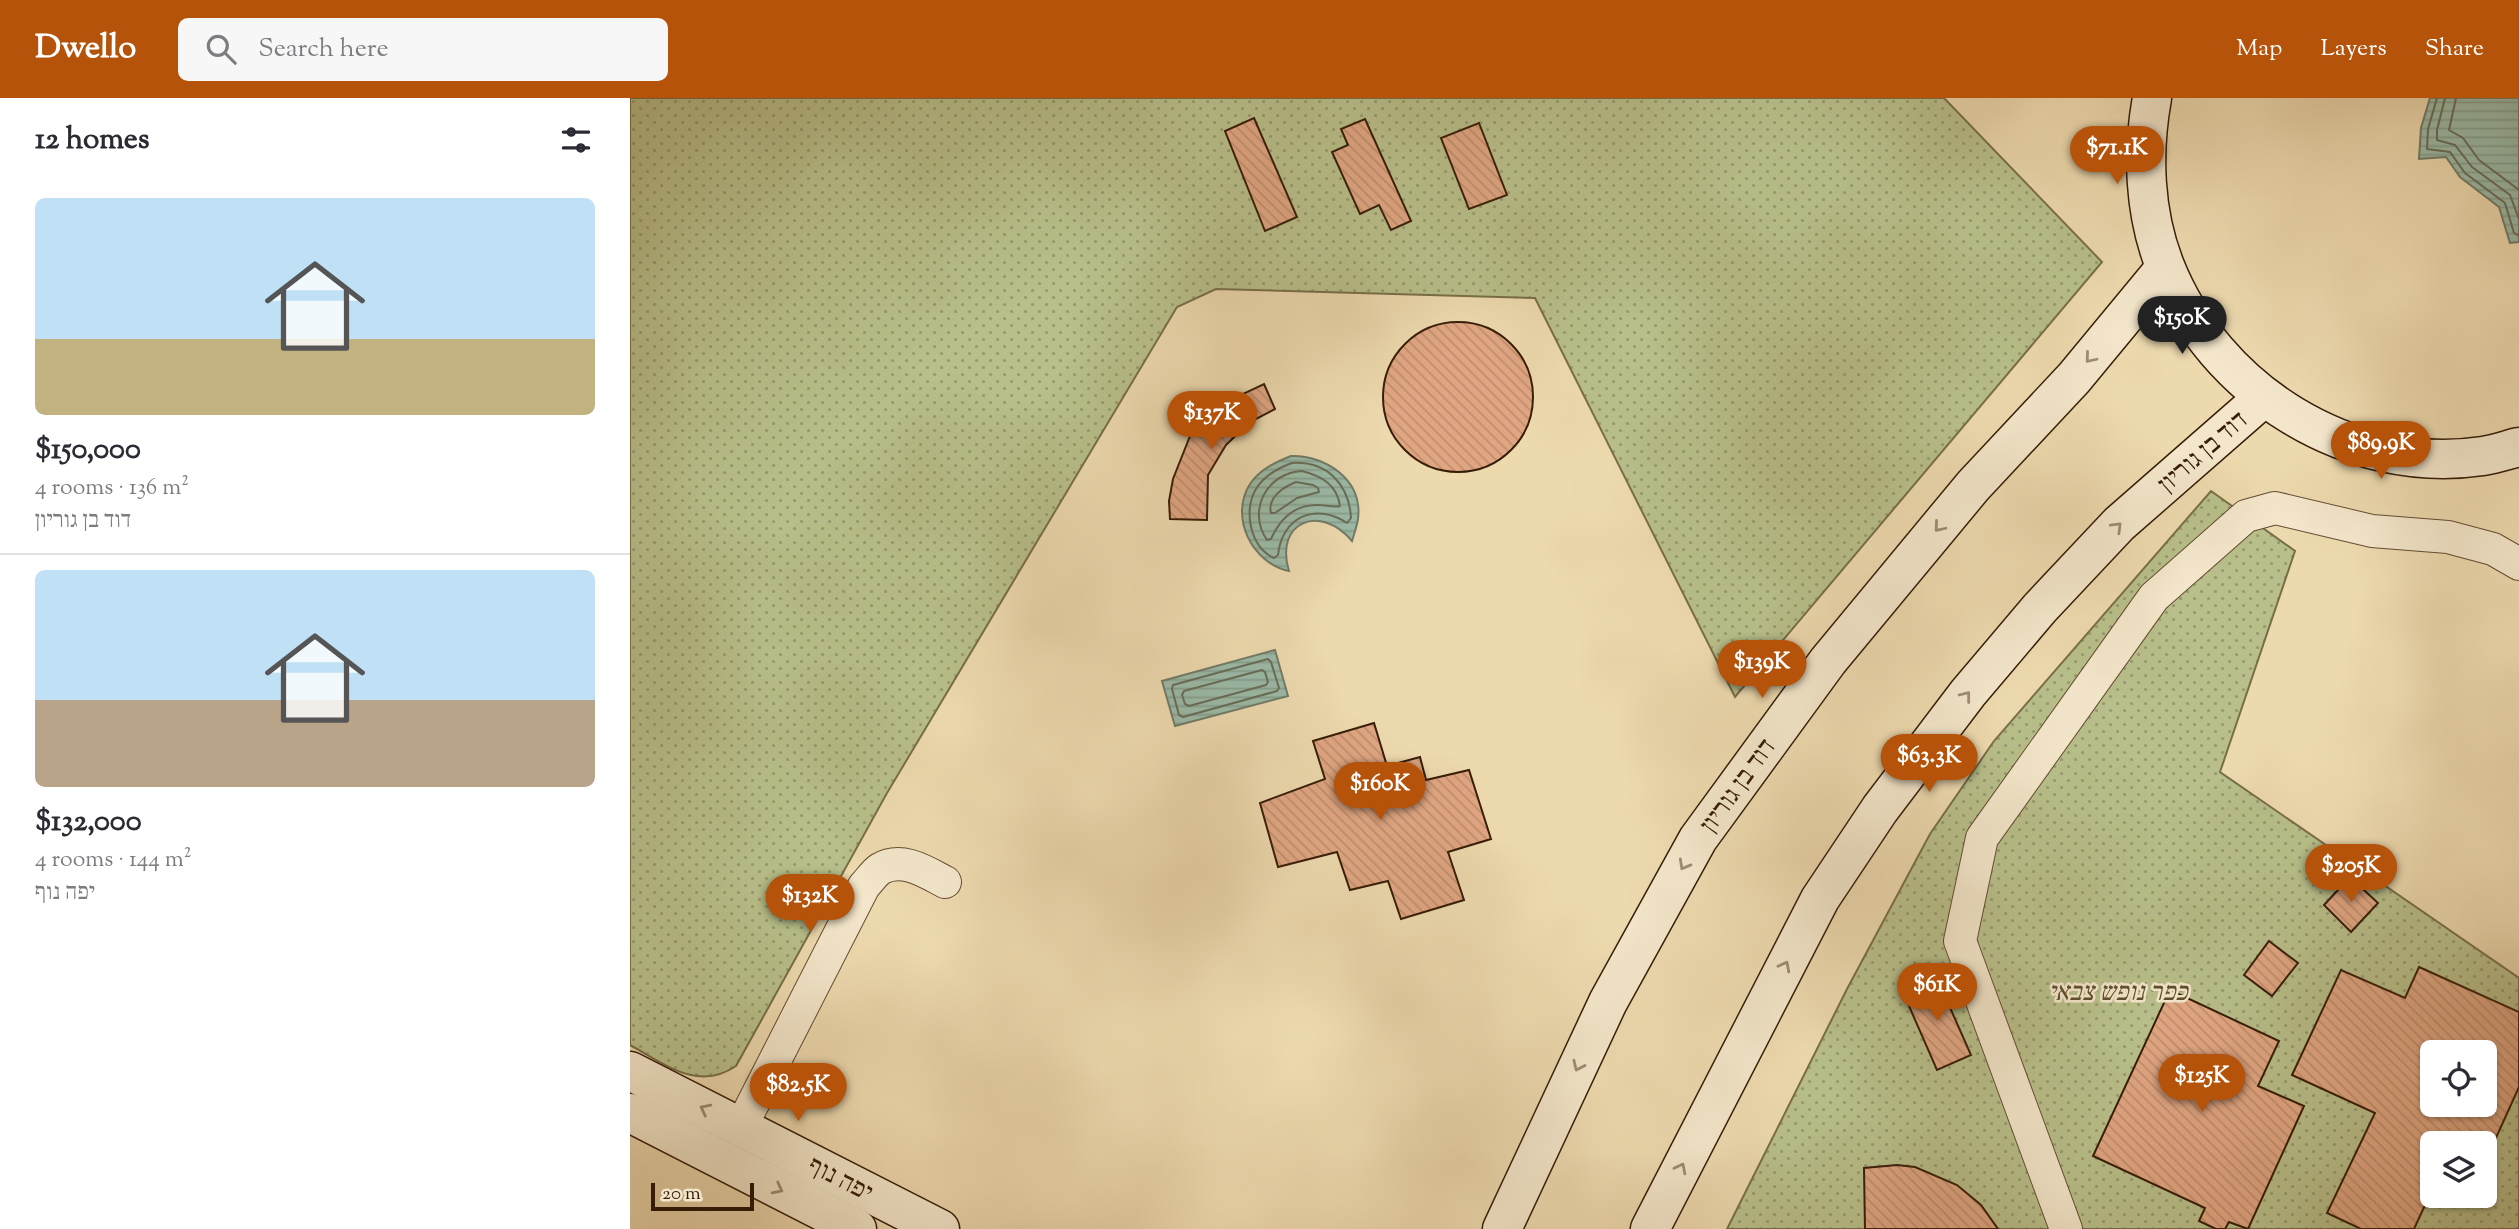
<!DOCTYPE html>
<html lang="en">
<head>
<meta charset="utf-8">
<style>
  :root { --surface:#fff; --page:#f7f7f7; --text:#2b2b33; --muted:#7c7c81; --line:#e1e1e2; --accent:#b45309 }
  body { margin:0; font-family:"Sorts Mill Goudy","Frank Ruhl Libre",serif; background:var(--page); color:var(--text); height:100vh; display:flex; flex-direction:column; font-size:26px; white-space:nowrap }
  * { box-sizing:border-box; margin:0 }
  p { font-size:23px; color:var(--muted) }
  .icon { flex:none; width:38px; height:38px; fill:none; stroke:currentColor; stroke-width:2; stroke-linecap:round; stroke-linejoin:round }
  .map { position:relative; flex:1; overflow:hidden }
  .panel { display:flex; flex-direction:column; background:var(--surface); width:630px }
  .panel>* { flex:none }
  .buttons { position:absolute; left:1790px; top:942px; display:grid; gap:14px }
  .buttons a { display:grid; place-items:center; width:77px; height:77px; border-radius:10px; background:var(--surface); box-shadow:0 2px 5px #0004; font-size:35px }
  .scale { position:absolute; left:21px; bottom:18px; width:103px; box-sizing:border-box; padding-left:7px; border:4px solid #371d07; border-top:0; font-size:19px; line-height:24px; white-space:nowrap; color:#371d07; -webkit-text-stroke:5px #f3e6ca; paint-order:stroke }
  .price { position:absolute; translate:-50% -60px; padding:0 16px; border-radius:24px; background:var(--accent); color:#fff; font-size:23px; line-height:46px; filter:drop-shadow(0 2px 4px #0008) }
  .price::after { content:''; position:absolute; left:50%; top:42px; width:21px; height:16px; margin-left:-10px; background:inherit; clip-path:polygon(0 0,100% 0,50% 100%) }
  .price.current { background:#222; color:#fff }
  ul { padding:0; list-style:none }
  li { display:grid; align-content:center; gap:14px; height:371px; padding:0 35px }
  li+li { border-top:2px solid var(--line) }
  li span { display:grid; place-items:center; height:217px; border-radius:10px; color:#555 }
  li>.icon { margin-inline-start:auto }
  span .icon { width:126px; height:126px; fill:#fffc; stroke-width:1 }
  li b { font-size:30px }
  h2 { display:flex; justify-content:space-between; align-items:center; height:84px; padding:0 35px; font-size:30px }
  header { display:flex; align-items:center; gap:42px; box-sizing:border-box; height:98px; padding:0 35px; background:var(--accent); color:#fff }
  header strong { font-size:33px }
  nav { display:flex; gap:38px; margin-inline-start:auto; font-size:24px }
  .search { width:490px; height:63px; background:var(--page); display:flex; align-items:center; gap:18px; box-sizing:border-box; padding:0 24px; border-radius:10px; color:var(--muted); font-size:26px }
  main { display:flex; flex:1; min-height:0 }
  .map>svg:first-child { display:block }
</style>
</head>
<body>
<header>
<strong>Dwello</strong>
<div class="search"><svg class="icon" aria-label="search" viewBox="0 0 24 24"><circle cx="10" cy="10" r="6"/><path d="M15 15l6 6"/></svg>Search here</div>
<nav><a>Map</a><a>Layers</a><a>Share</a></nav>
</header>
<main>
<section class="panel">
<h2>12 homes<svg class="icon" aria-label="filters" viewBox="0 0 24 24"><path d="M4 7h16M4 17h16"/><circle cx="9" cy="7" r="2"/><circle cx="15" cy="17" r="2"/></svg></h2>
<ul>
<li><span style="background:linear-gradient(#bfe0f5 65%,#c2b280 0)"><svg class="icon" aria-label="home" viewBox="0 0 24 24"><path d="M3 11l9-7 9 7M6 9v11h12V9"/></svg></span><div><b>$150,000</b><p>4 rooms · 136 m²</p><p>דוד בן גוריון</p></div></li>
<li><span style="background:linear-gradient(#bfe0f5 60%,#b9a48a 0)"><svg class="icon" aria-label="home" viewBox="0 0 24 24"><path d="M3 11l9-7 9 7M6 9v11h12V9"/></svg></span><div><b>$132,000</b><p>4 rooms · 144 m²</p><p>יפה נוף</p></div></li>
</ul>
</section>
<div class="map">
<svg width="1889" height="1131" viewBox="0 0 1889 1131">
  <defs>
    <pattern id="grass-dots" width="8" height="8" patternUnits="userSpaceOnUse" patternTransform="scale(1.75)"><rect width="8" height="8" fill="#b8bf8a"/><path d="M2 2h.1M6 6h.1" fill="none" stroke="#969b6f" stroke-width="1.8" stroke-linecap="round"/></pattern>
    <pattern id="water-rules" width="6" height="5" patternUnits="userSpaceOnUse" patternTransform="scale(1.75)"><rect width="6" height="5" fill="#9abaa7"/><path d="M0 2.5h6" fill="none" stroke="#859f8e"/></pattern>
    <pattern id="building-back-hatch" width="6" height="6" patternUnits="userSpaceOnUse" patternTransform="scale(1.75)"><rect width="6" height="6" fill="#e0a682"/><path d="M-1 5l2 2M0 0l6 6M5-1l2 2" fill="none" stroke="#c18e6f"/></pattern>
  </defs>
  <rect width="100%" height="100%" fill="#edd9ae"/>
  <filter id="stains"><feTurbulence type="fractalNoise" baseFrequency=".00286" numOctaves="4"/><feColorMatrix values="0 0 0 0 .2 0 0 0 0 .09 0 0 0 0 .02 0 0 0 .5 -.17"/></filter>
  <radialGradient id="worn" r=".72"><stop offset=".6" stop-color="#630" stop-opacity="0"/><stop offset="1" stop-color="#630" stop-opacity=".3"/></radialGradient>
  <!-- grass -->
  <g fill="url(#grass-dots)" stroke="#786e48" stroke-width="2" fill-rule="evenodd">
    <path d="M 0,0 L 1314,0 L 1472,164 L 1105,599 L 905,200 L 586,191 L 547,209 L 257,695 L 106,968 C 68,994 35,966 0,947 Z"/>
    <path d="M 1581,393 L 1665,453 L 1590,674 L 1889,880 L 1889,1131 L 1097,1131 L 1217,891 L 1300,736 L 1364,643 ZM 1802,954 L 1855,954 L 1855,1006 L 1802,1006 ZM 1802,1045 L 1855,1045 L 1855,1097 L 1802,1097 Z"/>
  </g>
  <!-- water -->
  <g fill="url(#water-rules)" stroke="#727b67" stroke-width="2">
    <polygon points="1800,0 1889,0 1889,144 1880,145 1869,109 1830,79 1816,59 1789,61 1791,30"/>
    <path d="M 661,358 C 696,357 733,382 728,421 C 727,428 724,436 722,443 C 690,405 644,424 659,473 C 622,465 599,419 620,386 C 630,371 646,364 661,358 Z"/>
    <polygon points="645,552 658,598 545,628 532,583"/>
  </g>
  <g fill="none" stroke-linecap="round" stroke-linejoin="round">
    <!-- shore -->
    <g stroke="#686c57" stroke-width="2">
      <polyline points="1807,0 1798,31 1797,51 1820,54 1835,75 1875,105 1884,135 1889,138"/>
      <polyline points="1815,0 1807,32 1807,42 1825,47 1842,69 1880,97 1889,121"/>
      <polyline points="1826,0 1819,32 1833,40 1849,62 1889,92"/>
      <path d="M 662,365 C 697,363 719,386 721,420 L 717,425 C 685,404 652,419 648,457 L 644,460 C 620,449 613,412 626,391 C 634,378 648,370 662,365 Z"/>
      <path d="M 672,373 C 692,378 707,387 710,408 C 704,410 696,407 689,407 C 665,406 650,421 641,441 L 637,442 C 617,413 636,375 672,373 Z"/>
      <path d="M 666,384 L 683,387 L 688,390 L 689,394 L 667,400 L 645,415 L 641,415 C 637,400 653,389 666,384 Z"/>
      <polygon points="638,561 641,564 649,590 647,593 553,619 549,617 542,591 543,587"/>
      <polygon points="632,572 635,574 638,584 636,587 559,608 555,606 552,597 554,593"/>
    </g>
  </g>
  <!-- building -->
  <g fill="url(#building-back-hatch)" stroke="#371d07" stroke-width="2" fill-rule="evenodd">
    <polygon points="624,20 667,119 635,133 595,33"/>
    <polygon points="735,21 781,123 761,132 749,107 730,116 702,54 718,47 711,31"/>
    <polygon points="849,25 877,97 839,111 811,40"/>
    <circle cx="828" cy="299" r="75"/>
    <polygon points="634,286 645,311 620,324 596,347 578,377 577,422 540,421 539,403 543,381 562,333 583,310"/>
    <polygon points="744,625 757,668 790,659 796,682 839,672 861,741 818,754 834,802 771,821 758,783 720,792 707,754 648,769 630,705 695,681 683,643"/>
    <polygon points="1720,779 1748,805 1721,834 1694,807"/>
    <polygon points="1639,843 1668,865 1642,898 1614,877"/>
    <path d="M 1789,869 L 1889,914 L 1889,989 L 1855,1064 L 1855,1045 L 1802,1045 L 1802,1092 L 1784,1131 L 1731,1131 L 1697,1115 L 1745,1015 L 1662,977 L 1711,872 L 1775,900 ZM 1802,954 L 1855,954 L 1855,1006 L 1802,1006 Z"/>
    <polygon points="1306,878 1341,957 1307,972 1272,892"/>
    <polygon points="1540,892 1649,943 1628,988 1674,1008 1618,1131 1599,1124 1595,1131 1586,1131 1569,1123 1575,1110 1463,1058"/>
    <polygon points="1267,1067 1285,1069 1327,1087 1351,1107 1368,1131 1235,1131 1234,1070"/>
  </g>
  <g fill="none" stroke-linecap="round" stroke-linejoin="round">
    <defs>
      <g id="street">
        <path d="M 111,1029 L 234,788 C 239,783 244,775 250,771 C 272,758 296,774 315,784"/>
        <polyline points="1436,1131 1330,843 1352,740 1524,499 1616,418 1645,410 1742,433 1818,439 1863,451 1889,466"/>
      </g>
      <g id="secondary">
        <path d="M 1522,0 C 1512,55 1514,115 1535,168 C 1584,292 1718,378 1853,358 C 1865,356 1877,352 1889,349"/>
        <polyline points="0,973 310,1131"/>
        <polyline points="0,1015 227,1131"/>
        <polyline points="872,1131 978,904 1068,741 1198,563 1343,388 1444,280 1535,170"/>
        <polyline points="1020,1131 1190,801 1250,711 1338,595 1410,510 1489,426 1633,300"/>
      </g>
    </defs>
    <!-- street casing -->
    <use href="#street" stroke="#644c31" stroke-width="34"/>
    <!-- secondary casing -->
    <use href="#secondary" stroke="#371d07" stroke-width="41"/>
    <!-- street -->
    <use href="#street" stroke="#f3e6ca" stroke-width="32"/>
    <!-- secondary -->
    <use href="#secondary" stroke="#f3e6ca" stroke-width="38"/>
  </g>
  <!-- one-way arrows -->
  <defs><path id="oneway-chevron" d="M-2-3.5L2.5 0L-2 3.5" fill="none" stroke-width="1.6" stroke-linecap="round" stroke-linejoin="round" transform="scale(1.75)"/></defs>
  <g stroke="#9e8c72">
    <use href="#oneway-chevron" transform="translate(1460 260) rotate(130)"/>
    <use href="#oneway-chevron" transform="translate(1309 429) rotate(130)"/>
    <use href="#oneway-chevron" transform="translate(1487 429) rotate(-45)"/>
    <use href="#oneway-chevron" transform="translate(1336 598) rotate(-52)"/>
    <use href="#oneway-chevron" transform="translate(1054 767) rotate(119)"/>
    <use href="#oneway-chevron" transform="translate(1155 868) rotate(-62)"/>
    <use href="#oneway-chevron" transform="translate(948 968) rotate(115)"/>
    <use href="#oneway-chevron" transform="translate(75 1011) rotate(-153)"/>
    <use href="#oneway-chevron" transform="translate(1051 1070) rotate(-63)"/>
    <use href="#oneway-chevron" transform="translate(148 1091) rotate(27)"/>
  </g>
  <g text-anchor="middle" stroke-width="5" stroke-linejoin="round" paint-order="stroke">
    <!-- street labels -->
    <g font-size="26" fill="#371d07" stroke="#f3e6ca">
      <text transform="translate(1572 353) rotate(-41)" y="9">דוד בן גוריון</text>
      <text transform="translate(1107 687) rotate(-54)" y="9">דוד בן גוריון</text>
      <text transform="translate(211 1080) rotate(27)" y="9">יפה נוף</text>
    </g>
    <!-- park labels -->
    <g font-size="26" font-style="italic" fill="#5e4e2e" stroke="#f3e6ca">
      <text x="1488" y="902">כפר נופש צבאי</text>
    </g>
  </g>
  <rect width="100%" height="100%" filter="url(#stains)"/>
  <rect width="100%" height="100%" fill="url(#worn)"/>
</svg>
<div class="buttons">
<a><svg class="icon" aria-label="locate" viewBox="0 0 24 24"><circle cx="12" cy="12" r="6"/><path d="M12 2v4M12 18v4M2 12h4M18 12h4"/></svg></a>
<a><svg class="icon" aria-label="layers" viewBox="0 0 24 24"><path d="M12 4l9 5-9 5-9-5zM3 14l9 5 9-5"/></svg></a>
</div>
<div class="scale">20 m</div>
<b class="price" style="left:1487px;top:88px">$71.1K</b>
<b class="price current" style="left:1552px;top:258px">$150K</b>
<b class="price" style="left:582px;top:353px">$137K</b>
<b class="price" style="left:1751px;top:383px">$89.9K</b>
<b class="price" style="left:1132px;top:602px">$139K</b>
<b class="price" style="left:1299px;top:696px">$63.3K</b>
<b class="price" style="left:750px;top:724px">$160K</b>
<b class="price" style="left:1721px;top:806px">$205K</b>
<b class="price" style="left:180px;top:836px">$132K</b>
<b class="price" style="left:1307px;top:925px">$61K</b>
<b class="price" style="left:1572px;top:1016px">$125K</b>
<b class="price" style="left:168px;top:1025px">$82.5K</b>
</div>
</main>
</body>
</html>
